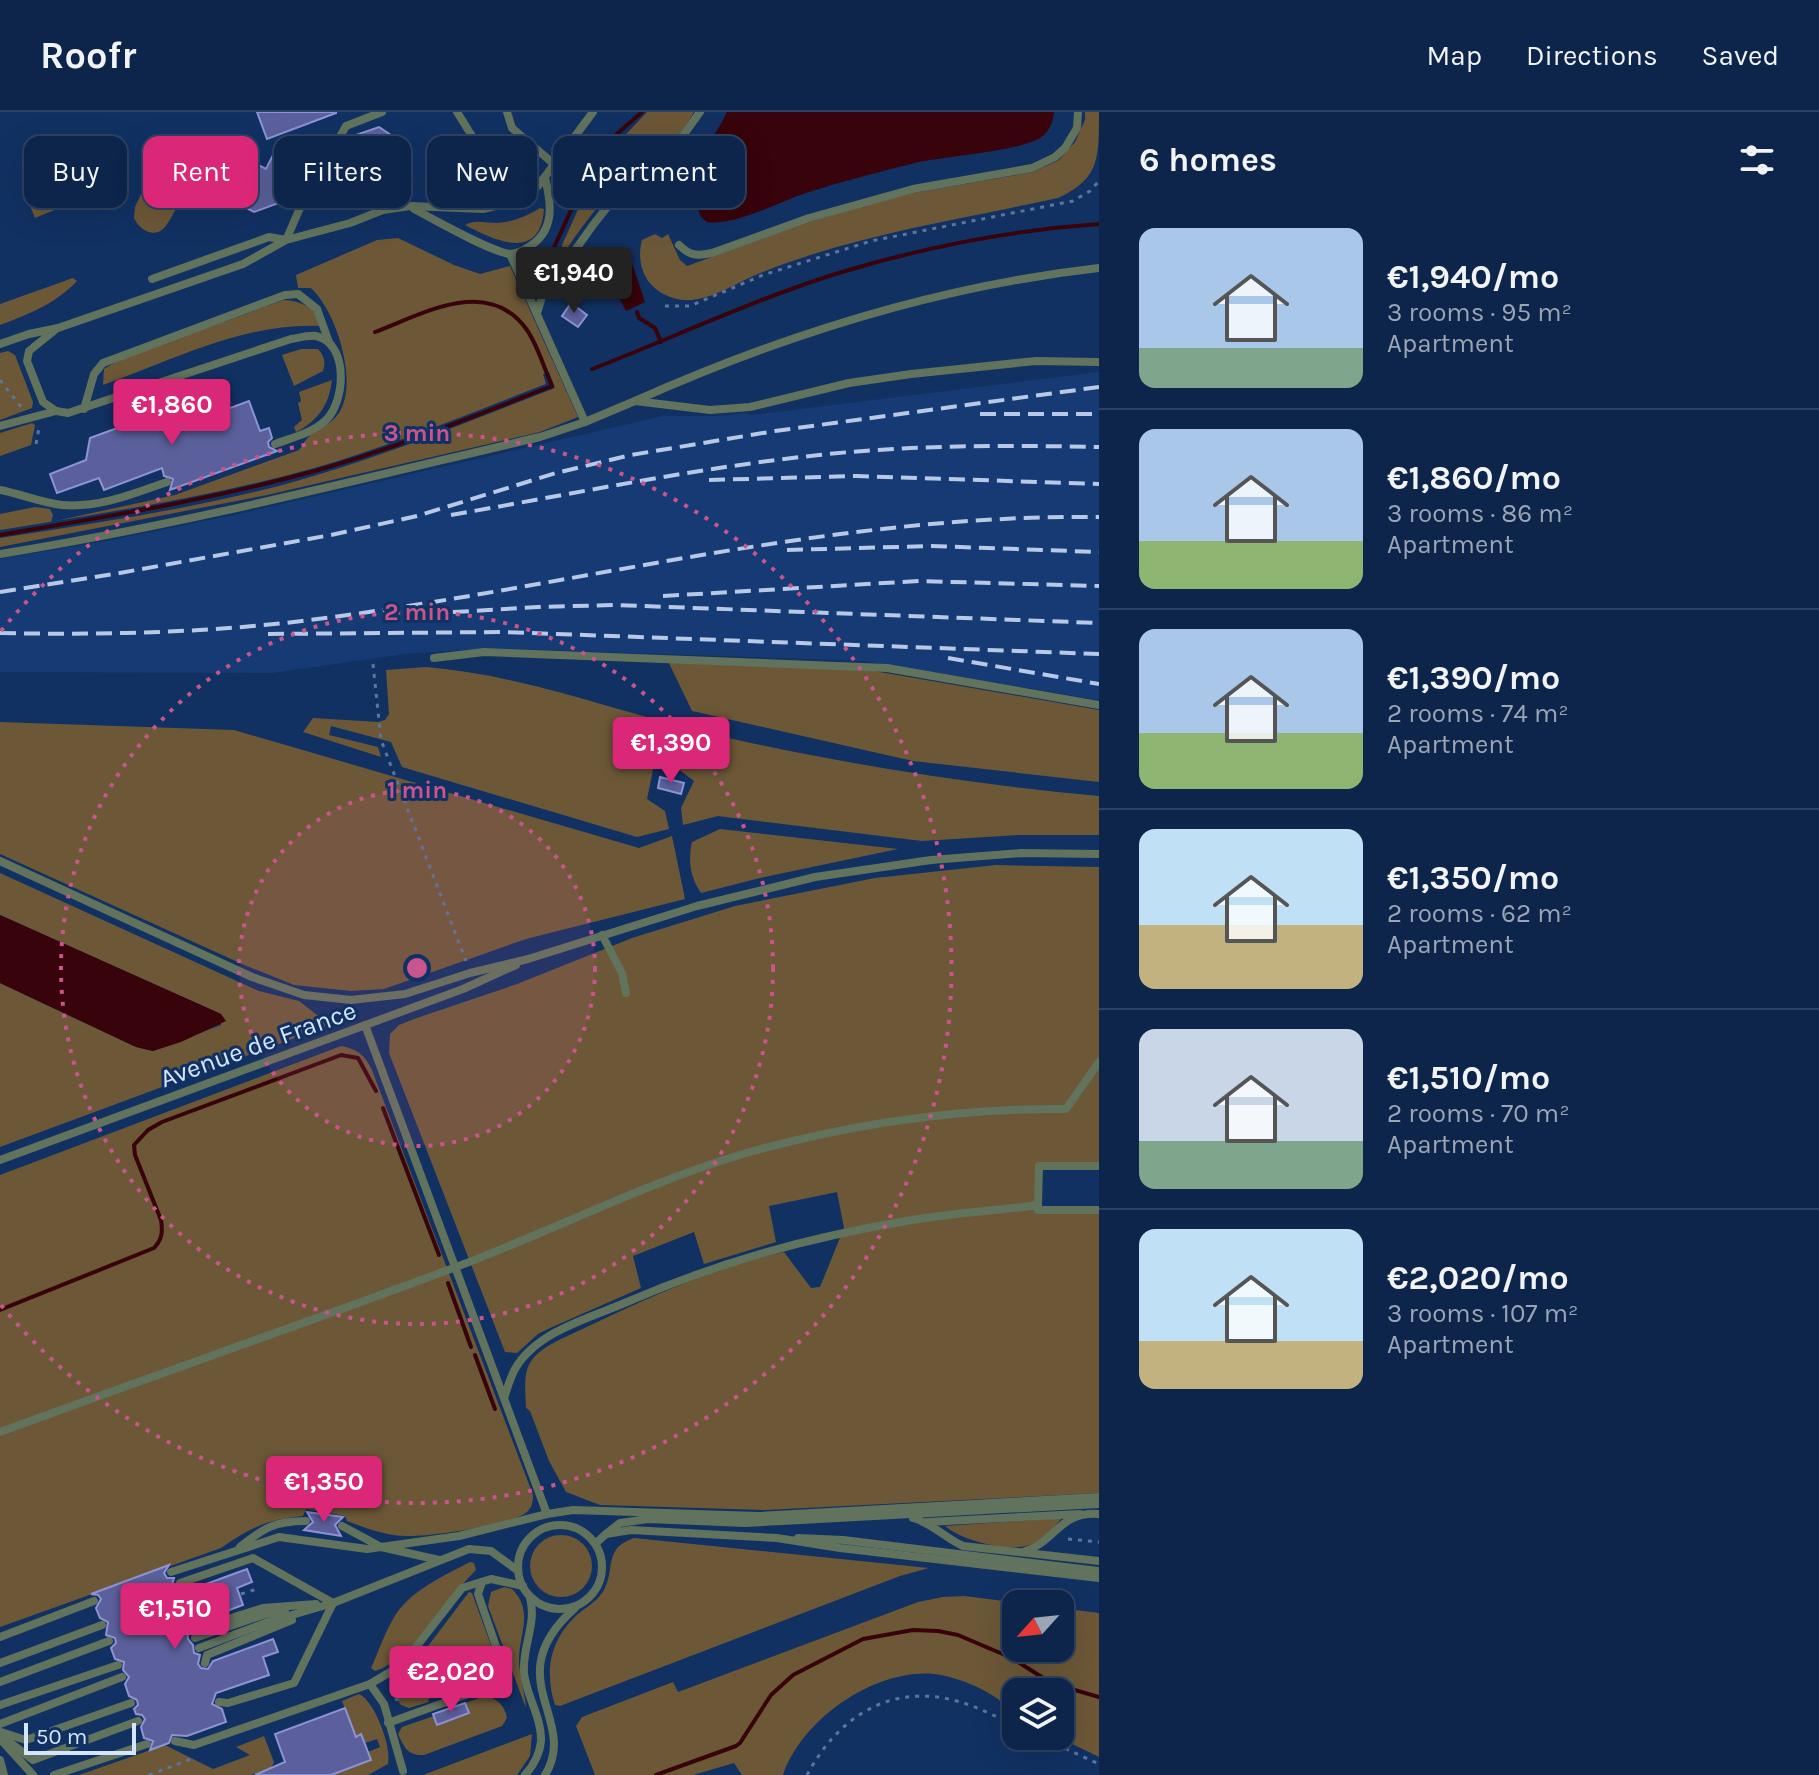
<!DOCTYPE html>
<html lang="en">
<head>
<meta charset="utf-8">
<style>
  :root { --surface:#0d254a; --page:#1b3154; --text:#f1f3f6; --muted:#9aa5b5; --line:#2d4262; --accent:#db2777 }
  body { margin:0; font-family:Karla,sans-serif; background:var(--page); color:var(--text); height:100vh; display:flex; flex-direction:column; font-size:30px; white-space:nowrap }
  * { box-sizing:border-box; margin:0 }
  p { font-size:26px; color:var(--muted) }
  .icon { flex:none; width:44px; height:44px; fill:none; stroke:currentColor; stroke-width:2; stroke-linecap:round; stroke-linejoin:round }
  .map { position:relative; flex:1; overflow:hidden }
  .panel { display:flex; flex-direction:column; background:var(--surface); width:720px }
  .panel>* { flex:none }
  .guide { position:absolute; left:24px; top:24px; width:760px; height:72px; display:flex; gap:16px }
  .needle { width:52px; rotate:243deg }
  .controls { position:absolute; left:1002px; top:1478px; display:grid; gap:16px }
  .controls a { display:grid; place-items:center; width:72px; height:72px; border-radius:16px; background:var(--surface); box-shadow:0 8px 32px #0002,0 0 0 2px var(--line); font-size:40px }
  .scale { position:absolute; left:24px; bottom:20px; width:112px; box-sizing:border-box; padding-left:8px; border:4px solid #d5e5fe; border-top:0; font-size:22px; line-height:28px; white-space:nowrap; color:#d5e5fe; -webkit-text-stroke:6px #113163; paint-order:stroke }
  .price { position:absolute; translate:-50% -68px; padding:0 18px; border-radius:8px; background:var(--accent); color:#fff; font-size:26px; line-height:52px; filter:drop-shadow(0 2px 4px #0008) }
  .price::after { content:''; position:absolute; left:50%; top:48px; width:24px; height:18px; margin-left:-12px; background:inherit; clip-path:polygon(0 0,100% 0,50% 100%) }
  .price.selected { background:#222; color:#fff }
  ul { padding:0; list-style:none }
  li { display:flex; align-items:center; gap:24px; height:200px; padding:0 40px }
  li+li { border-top:2px solid var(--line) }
  li span { display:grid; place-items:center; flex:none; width:224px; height:160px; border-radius:16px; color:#555 }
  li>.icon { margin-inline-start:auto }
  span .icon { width:96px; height:96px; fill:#fffc; stroke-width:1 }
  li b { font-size:34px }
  h2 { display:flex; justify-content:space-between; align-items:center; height:96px; padding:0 40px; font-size:34px }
  .tag { padding:0 28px; border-radius:16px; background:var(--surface); box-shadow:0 8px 32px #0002,0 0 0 2px var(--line); font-size:28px; line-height:72px }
  .tag.selected { background:var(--accent); color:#fff }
  header { display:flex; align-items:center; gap:48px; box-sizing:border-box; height:112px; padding:0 40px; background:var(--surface); border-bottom:2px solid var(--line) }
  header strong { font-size:38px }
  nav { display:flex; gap:44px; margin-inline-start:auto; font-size:28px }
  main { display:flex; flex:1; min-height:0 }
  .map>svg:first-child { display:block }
</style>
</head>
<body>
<header>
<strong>Roofr</strong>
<nav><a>Map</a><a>Directions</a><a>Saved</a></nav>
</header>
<main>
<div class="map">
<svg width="1099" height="1663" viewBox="0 0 1099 1663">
  <rect width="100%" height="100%" fill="#113163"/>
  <!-- built -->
  <polygon fill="#163a73" points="1099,260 1099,588 864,549 490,536 405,542 272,561 0,560 0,447 112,428 234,403 663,304 724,304 744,301 751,303"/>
  <!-- green -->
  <g fill="#6c5837">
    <path d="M 647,0 L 694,0 C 672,41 643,50 613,79 C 594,97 580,118 565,139 L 563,139 L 562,133 L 599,51 Z"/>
    <path d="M 1085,0 L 1099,0 C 1099,48 1099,67 1058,86 C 958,108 858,122 763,160 C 738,169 711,190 683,188 C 651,184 634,158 642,128 L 655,122 L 662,126 L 668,122 L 680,148 L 687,154 L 806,111 L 896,84 L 1033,60 L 1059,48 L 1075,30 L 1085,8 Z"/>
    <path d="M 179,23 C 193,24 199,34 198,48 C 191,63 174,106 164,116 C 153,127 139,117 134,106 L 135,95 L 165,30 Z"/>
    <polygon points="128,42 116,73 35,106 23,76 112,44"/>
    <path d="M 540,96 L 544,97 C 540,151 494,128 465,113 C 475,107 486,111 497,111 C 513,110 527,104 540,96 Z"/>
    <path d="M 398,126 L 454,153 L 480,162 L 510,154 L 578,305 L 540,320 L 267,383 L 0,435 L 0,426 C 96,411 192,397 286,372 C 378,347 467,310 555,276 L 549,260 L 543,262 L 546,272 C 468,302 391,334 311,357 C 209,385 104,401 0,418 L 0,402 L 35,395 L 50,397 L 53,403 L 51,410 L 175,383 L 299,338 C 302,334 306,327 310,323 C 319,315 331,313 339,301 C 359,270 336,199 311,176 L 298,176 L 296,163 L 377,128 Z"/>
    <path d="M 73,166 L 77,169 C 55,192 29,202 0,213 L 0,192 Z"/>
    <path d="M 284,188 C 301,189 309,194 321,206 L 321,214 C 245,210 173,248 103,273 L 104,257 L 121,247 Z"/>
    <path d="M 301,237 L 318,237 C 324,244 326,249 323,259 L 294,274 L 282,243 Z"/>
    <polygon points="8,239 15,243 33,290 32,296 0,308 0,241"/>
    <path d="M 332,268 C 329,293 318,309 296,320 L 294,315 L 302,308 L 298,291 L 301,289 L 299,280 Z"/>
    <polygon points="32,311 35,313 31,333 0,344 0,321"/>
    <polygon points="668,549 874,559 1099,598 1099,670 913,649 692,599"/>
    <path d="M 426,555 C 525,563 620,601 715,623 C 842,652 970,672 1099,684 L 1099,723 L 1018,723 L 922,729 L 718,704 L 683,713 L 681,696 L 694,669 L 678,657 L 654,653 L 647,687 L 665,699 L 669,717 L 637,725 L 402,655 L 391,630 L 331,614 L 329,623 L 378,635 L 381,645 L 303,620 L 313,606 L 378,610 L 385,608 L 389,602 L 386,558 Z"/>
    <polygon points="0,610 234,618 639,736 672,724 685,787 526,827 384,877 351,879 294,873 242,852 0,742"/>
    <path d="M 720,717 L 898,737 L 760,766 L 701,781 C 690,765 688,749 692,730 Z"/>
    <path d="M 996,753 L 1099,755 L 1099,1054 L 1039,1054 L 1038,1097 L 1099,1098 L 1099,1381 L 766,1398 L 600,1393 L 566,1380 L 549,1349 L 530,1299 L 526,1296 C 524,1257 523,1246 561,1227 C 634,1193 705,1157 784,1140 L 811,1176 L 820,1175 L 844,1116 L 837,1080 L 769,1094 L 776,1130 L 704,1152 L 694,1120 L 633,1144 L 641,1176 L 550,1216 L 538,1222 L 517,1241 L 505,1240 L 389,941 L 390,922 L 399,913 L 414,907 L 517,872 L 632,826 L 735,794 L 875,766 Z"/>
    <polygon points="0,761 259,879 299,889 330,913 0,1035 0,871 136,935 153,939 221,913 221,902 0,803"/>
    <path d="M 341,934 C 357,937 365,943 372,958 L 533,1383 C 533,1389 532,1396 527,1400 C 513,1413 427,1425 407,1424 C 385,1424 366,1416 347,1409 L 345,1404 L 306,1397 L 303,1404 C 265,1408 252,1415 221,1436 L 0,1515 L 0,1063 Z"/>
    <path d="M 1062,1406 C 1054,1416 1039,1431 1026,1434 C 1004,1439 963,1429 945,1414 Z"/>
    <circle cx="561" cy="1454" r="31"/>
    <path d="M 634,1426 L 929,1456 L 900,1464 L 560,1594 L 555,1593 C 544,1559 550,1527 578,1502 C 588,1494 599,1488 605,1476 C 615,1455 604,1436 634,1426 Z"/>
    <path d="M 470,1450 L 474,1451 L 476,1458 C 444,1488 418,1545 375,1559 L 371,1556 C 381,1535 389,1506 406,1490 C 423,1473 449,1461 470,1450 Z"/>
    <path d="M 504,1475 L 512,1477 C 535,1500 518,1523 519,1551 C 520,1566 525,1582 526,1596 L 488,1494 L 491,1480 Z"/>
    <polygon points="469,1480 472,1481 497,1550 492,1564 460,1579 458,1575 428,1587 429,1590 409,1596 401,1593 392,1581 393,1572 397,1566 419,1546"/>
    <path d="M 964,1484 L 1027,1492 L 1016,1492 L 1016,1536 L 1060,1536 L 1060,1496 L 1099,1501 L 1099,1645 L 1056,1624 L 1060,1624 L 1060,1580 L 1016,1580 L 1016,1605 C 1011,1601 1008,1596 1004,1592 C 988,1577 956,1565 935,1562 C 875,1556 802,1607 783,1663 L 742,1663 L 734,1651 L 693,1663 L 595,1663 L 576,1614 L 582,1605 L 673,1570 L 678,1580 L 918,1490 L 943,1485 Z"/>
    <path d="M 359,1582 C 375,1589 392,1636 388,1652 L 368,1663 L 331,1663 L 371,1648 L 368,1640 L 380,1635 L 377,1627 L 365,1631 L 361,1623 L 356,1625 L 342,1589 Z"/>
    <path d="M 485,1584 C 497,1586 505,1594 507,1606 L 502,1614 L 424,1643 C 408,1644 404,1635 398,1622 L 402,1615 L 434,1604 L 438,1613 L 468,1601 L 465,1591 Z"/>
    <polygon points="532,1622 530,1644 517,1663 423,1663"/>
    <polygon points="264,1624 274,1650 271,1656 251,1663 79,1663 165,1633 213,1657 250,1643 236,1635"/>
  </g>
  <!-- water -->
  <g fill="#38030a">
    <path d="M 727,0 L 1054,0 C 1053,11 1049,20 1040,26 C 1019,39 948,44 919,50 C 882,59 843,69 806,81 C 778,90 736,114 707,110 L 701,105 L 687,69 C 696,44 716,25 727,0 Z"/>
    <polygon points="630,145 645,190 626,199 603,156"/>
    <polygon points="0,803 221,902 226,909 181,930 153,939 136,935 0,871"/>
  </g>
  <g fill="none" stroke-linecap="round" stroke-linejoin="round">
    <!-- stream -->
    <g stroke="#38030a" stroke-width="4">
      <polyline points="546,153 594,48 610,28 642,0"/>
      <polyline points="637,200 639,206 655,216 661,230"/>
      <path d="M 592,257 C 675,225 757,186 842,160 C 925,135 1013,118 1099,112"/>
      <path d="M 0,423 C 104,405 209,388 311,360 C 393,337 472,305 552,274 C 544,256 538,234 527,218 C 488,163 423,202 375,220"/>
      <polyline points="383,996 439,1143"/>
      <polyline points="448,1171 471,1235"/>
      <path d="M 0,1198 L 154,1136 C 162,1127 163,1121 161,1108 L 135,1043 L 134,1033 L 148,1018 L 162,1010 L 341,943 L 358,946 L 376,979"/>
      <polyline points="475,1243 495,1297"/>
      <polyline points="656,1663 736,1634 740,1631 771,1583 793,1563 863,1527 913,1518 938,1519 958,1523 1012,1546 1051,1571 1099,1585"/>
    </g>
  </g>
  <!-- building -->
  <g fill="#5b609c" stroke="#8d93d4" stroke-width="2">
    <polygon points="257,0 336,0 336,1 267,27"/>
    <polygon points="379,15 394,25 363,73 341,59 334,70 314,78 305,73 298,84 254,100 235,90 248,62 230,53 235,41 266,57 275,39 291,47 331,32 338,37 347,26"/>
    <polygon points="571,191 587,203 578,215 562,204"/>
    <polygon points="207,283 214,302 249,289 260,319 269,316 272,326 268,330 269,335 277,339 170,378 173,367 164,364 162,356 104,378 99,366 57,381 50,362 86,348 90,326"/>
    <polygon points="660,665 684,671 681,682 658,676"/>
    <polygon points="307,1400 343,1405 335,1413 341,1424 304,1418 313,1410"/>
    <polygon points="169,1453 164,1461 167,1466 174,1466 171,1476 176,1483 247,1457 252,1470 237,1476 243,1493 187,1514 188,1527 193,1533 194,1541 200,1543 198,1552 201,1556 208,1557 213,1549 273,1527 278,1540 263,1545 269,1563 216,1581 212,1592 222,1597 226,1610 187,1624 172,1623 169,1631 150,1638 153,1629 144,1626 141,1615 145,1607 142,1603 136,1602 134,1597 138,1593 137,1588 129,1584 125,1572 129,1565 123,1558 124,1550 115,1547 111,1536 116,1531 115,1526 106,1523 108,1510 100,1506 96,1496 101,1487 98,1483 91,1482"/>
    <polygon points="465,1591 469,1601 437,1613 433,1602"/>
    <polygon points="345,1596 356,1625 361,1622 371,1648 331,1663 255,1663 285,1650 275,1622"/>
  </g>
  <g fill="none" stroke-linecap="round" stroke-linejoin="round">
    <!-- path -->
    <g stroke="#5b759d" stroke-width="3" stroke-dasharray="4 6" stroke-linecap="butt">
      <polyline points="665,194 690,194 763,163 871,129 1073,89 1090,79 1099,69"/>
      <polyline points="0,268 22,296"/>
      <polyline points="36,332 39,316"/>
      <polyline points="373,552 381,628 466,849"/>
      <polyline points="1068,1427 1099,1430"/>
      <polyline points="241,1482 257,1477"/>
      <polyline points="395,1588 488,1551"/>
      <polyline points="1038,1624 1099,1652"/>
      <polyline points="149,1663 191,1647 190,1645"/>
      <path d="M 807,1663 C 837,1607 887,1572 953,1588 C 975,1593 996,1605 1016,1614"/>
    </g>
    <!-- lane -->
    <g stroke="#61725d" stroke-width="8">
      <polyline points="457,0 513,90"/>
      <polyline points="507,0 512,16 555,53"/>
      <polyline points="337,30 346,14 382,0"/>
      <path d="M 414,97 C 433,107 491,140 510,142 C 515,142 523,139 527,136 C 555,120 552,93 545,66"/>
      <path d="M 679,133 C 690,144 697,144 712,141 L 809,106 L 913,77 L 1032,56 L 1055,45 L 1065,36 L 1077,16 L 1078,0"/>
      <polyline points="510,142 585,310"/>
      <path d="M 1099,156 C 938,174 783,223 635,289 L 710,298 L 750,295 L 849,271 L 911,262 L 1036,249 L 1099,250"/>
      <polyline points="152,167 269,125 286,128 307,80"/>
      <polyline points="537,201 542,185 593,113 616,84 662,53 700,0"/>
      <path d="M 55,218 L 29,239 L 27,249 L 43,290 L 56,299 L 68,301 L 291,227 C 298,226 309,223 316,224 C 349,231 346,290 325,309 C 312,321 291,326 275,332"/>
      <polyline points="0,232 29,222 58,216 243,152 286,128 350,111 383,98 410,94 483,97 513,90 538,74 593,0"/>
      <polyline points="84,297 94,262 103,251 285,183 298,182 317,197 329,230"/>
      <polyline points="0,314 56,299"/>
      <path d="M 0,378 C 21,382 42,391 62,393 C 100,396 132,382 167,370"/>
      <path d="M 0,442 C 182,413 361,367 540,325 L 585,310 L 635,289"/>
      <polyline points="434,546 484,540 887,556 1099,593"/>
      <polyline points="0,749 252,865 304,883 351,888 405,882 470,861 528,847 697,794 815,765 931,748 1021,741 1099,742"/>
      <polyline points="602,823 622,861 626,881"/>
      <polyline points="365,913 547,1402"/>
      <polyline points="0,1048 463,877 516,853"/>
      <polyline points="1099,1054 1039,1054 1038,1093 1038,1098 1099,1098"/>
      <path d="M 504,1286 C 507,1277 510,1266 515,1257 C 537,1219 590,1206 627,1190 C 720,1150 806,1126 906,1109 C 949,1101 994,1099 1038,1093"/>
      <path d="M 0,1320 C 152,1264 304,1212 456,1155 C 552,1119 645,1071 743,1042 C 848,1012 957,996 1066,997 L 1099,950"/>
      <path d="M 913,1406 C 932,1411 945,1426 963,1434 L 1099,1449"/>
      <polyline points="927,1410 1080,1402"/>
      <circle cx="560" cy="1455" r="42"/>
      <polyline points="342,1414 381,1435 439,1448"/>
      <polyline points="606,1422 620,1411 648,1407 745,1411 1099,1392"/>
      <polyline points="798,1426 843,1428 1099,1459"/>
      <polyline points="596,1431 606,1422 631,1418 777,1426 840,1436 1099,1466"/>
      <path d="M 240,1435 C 264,1416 274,1409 306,1409"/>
      <path d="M 1023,1440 C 1056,1430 1059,1399 1099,1402"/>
      <polyline points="171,1460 279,1425 367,1437 459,1424 547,1402 573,1398 758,1404 1099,1385"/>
      <polyline points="178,1476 180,1471 253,1446 333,1491"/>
      <polyline points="193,1518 263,1496 316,1492"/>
      <polyline points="0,1525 94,1489"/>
      <polyline points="195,1526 266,1502 285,1499"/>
      <polyline points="199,1536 268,1510 333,1491 469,1437 491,1439 517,1458"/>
      <polyline points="0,1551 102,1513"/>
      <polyline points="205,1551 207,1543 292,1508"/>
      <polyline points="0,1570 109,1529"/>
      <polyline points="370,1572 384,1592 403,1659"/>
      <polyline points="219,1590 228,1591 294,1571 333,1491"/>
      <polyline points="0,1593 118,1553"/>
      <polyline points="388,1611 501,1570 500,1546 478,1482 482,1470"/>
      <polyline points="0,1612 122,1565"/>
      <polyline points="1,1620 26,1628 131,1591"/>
      <polyline points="0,1623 33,1648 138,1609"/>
      <polyline points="175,1629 194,1633 370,1572 402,1553 462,1476 491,1467 523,1474"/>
      <polyline points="3,1630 33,1663"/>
      <polyline points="0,1648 4,1663"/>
      <polyline points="54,1663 147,1632"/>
      <path d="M 525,1663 C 533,1654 540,1641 541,1629 C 542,1606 526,1583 524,1561 C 522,1534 537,1512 530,1486"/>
      <path d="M 545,1663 C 580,1607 496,1566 575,1496"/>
    </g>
    <!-- rail -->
    <g stroke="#b7c9e6" stroke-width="4" stroke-dasharray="16 8" stroke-linecap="butt">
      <polyline points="980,302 1099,302"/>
      <polyline points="709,368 857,364 1099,372"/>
      <path d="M 451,403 C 573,382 695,356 819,343 C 912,333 1005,333 1099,335"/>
      <polyline points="787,438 931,434 1099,440"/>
      <polyline points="0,480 114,462 331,423 417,404 556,361 631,343 775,319 1099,275"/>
      <polyline points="663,484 919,469 1099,474"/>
      <polyline points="405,503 538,495 615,493 1099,511"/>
      <path d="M 0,521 C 101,523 201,521 302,509 C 571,476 826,402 1099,405"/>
      <polyline points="268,522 503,520 1099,542"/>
      <polyline points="948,546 1099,572"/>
    </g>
  </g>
  <!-- distance rings -->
  <circle cx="417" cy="856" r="178" fill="#c8568c" fill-opacity=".12"/>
  <g fill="none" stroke="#c8568c" stroke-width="4" stroke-dasharray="4 8">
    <circle cx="417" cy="856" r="178"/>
    <circle cx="417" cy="856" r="356"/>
    <path d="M1 519A535 535 0 1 1 1 1193"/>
  </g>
  <g text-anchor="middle" stroke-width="6" stroke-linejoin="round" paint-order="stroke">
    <!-- street labels -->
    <g font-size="26" fill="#d5e5fe" stroke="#113163">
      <text transform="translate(258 932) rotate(-20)" y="9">Avenue de France</text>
    </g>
  </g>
  <circle cx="417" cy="856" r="12" fill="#c8568c" stroke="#113163" stroke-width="4"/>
  <g font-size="24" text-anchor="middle" font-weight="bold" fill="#c8568c" stroke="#113163" stroke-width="6" stroke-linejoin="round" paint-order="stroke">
    <text x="417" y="329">3 min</text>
    <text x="417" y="508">2 min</text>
    <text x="417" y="686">1 min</text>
  </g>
</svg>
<div class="controls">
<a><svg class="needle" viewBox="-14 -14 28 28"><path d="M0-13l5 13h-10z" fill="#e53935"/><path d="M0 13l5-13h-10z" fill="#9aa5b5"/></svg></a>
<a><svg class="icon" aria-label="layers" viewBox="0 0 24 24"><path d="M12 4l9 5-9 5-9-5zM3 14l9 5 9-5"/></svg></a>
</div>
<div class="scale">50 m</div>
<b class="price selected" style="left:574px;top:203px">€1,940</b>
<b class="price" style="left:172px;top:335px">€1,860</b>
<b class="price" style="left:671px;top:673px">€1,390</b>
<b class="price" style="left:324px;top:1412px">€1,350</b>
<b class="price" style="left:175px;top:1539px">€1,510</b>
<b class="price" style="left:451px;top:1602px">€2,020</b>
<div class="guide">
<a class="tag">Buy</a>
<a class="tag selected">Rent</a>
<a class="tag">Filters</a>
<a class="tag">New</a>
<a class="tag">Apartment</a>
</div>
</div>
<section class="panel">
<h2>6 homes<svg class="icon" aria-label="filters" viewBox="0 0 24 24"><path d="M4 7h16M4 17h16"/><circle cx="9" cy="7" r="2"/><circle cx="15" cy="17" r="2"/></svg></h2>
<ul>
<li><span style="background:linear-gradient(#a9c7e8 75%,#7fa58c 0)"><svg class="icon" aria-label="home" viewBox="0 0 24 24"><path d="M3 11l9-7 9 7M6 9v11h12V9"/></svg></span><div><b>€1,940/mo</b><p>3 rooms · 95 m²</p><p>Apartment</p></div></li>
<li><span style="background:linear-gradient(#a9c7e8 70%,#8fb573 0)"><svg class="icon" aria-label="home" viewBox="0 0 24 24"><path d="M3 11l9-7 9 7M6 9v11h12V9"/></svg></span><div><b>€1,860/mo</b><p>3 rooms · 86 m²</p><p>Apartment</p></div></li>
<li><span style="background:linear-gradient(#a9c7e8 65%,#8fb573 0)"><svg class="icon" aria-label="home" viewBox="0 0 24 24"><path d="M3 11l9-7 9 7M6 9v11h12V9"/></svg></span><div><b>€1,390/mo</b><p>2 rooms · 74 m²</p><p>Apartment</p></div></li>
<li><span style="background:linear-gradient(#bfe0f5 60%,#c2b280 0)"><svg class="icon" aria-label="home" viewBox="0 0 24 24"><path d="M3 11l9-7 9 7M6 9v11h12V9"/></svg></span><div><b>€1,350/mo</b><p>2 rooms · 62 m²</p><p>Apartment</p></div></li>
<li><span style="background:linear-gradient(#c9d6e8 70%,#7fa58c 0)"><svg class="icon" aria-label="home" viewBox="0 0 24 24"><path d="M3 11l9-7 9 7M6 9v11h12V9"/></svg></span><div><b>€1,510/mo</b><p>2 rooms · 70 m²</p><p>Apartment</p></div></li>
<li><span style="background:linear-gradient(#bfe0f5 70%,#c2b280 0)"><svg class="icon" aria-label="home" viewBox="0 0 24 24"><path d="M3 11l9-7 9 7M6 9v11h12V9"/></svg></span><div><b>€2,020/mo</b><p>3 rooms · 107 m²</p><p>Apartment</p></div></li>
</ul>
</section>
</main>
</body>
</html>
